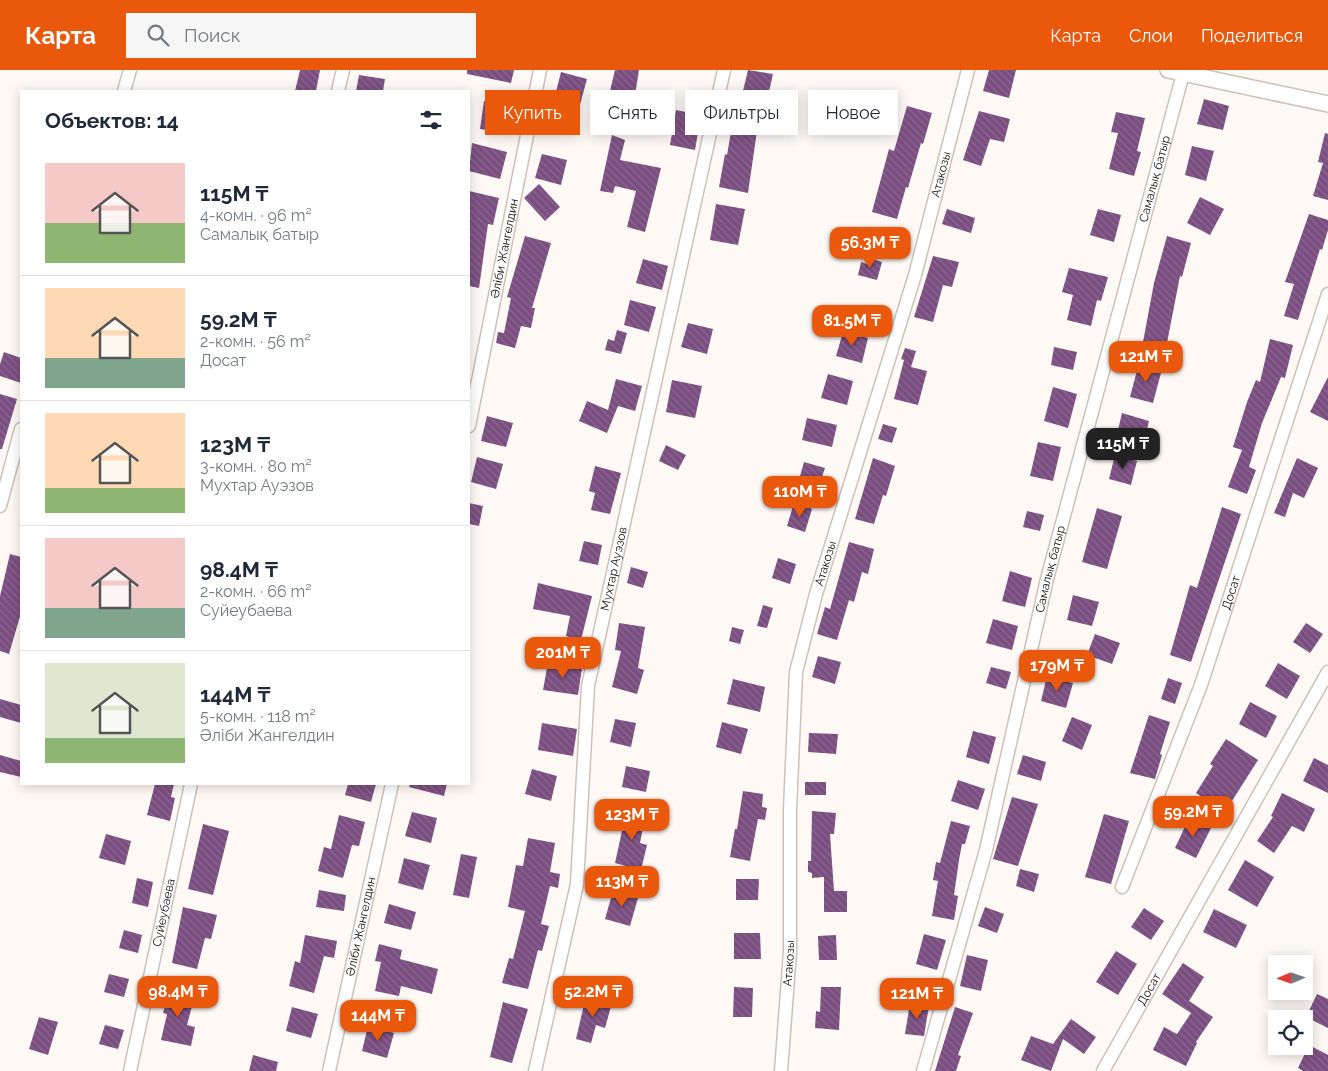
<!DOCTYPE html>
<html lang="ru">
<head>
<meta charset="utf-8">
<style>
  :root { --surface:#fff; --page:#f6f6f7; --text:#1f2937; --muted:#747a83; --line:#e0e1e3; --accent:#ea580c }
  body { margin:0; font-family:Raleway,sans-serif; background:var(--page); color:var(--text); height:100vh; display:flex; flex-direction:column; font-size:19px; white-space:nowrap }
  * { box-sizing:border-box; margin:0 }
  p { font-size:16px; color:var(--muted) }
  .icon { flex:none; width:28px; height:28px; fill:none; stroke:currentColor; stroke-width:2; stroke-linecap:round; stroke-linejoin:round }
  .map { position:relative; flex:1; overflow:hidden }
  .details { position:absolute; left:20px; top:20px; width:450px; height:695px; display:flex; flex-direction:column; background:var(--surface); border-radius:0px; box-shadow:0 2px 12px #0003 }
  .details>* { flex:none }
  .guide { position:absolute; left:485px; top:20px; width:475px; height:45px; display:flex; gap:10px }
  .needle { width:32px; rotate:268deg }
  .tools { position:absolute; left:1268px; top:885px; display:grid; gap:10px }
  .tools a { display:grid; place-items:center; width:45px; height:45px; border-radius:0px; background:var(--surface); box-shadow:0 2px 12px #0003; font-size:25px }
  .price { position:absolute; translate:-50% -42px; padding:0 11px; border-radius:10px; background:var(--accent); color:#fff; font-size:16px; line-height:32px; filter:drop-shadow(0 1px 2px #0008) }
  .price::after { content:''; position:absolute; left:50%; top:30px; width:15px; height:11px; margin-left:-8px; background:inherit; clip-path:polygon(0 0,100% 0,50% 100%) }
  .price.current { background:#222; color:#fff }
  ul { padding:0; list-style:none }
  li { display:flex; align-items:center; gap:15px; height:125px; padding:0 25px }
  li+li { border-top:1px solid var(--line) }
  li span { display:grid; place-items:center; flex:none; width:140px; height:100px; border-radius:0px; color:#555 }
  li>.icon { margin-inline-start:auto }
  span .icon { width:60px; height:60px; fill:#fffc; stroke-width:1 }
  li b { font-size:21px }
  h2 { display:flex; justify-content:space-between; align-items:center; height:60px; padding:0 25px; font-size:21px }
  .pill { padding:0 18px; border-radius:0px; background:var(--surface); box-shadow:0 2px 12px #0003; font-size:18px; line-height:45px }
  .pill.current { background:var(--accent); color:#fff }
  header { display:flex; align-items:center; gap:30px; box-sizing:border-box; height:70px; padding:0 25px; background:var(--accent); color:#fff }
  header strong { font-size:24px }
  nav { display:flex; gap:28px; margin-inline-start:auto; font-size:18px }
  .search { width:350px; height:45px; background:var(--page); display:flex; align-items:center; gap:12px; box-sizing:border-box; padding:0 18px; border-radius:0px; color:var(--muted); font-size:19px }
  .map>svg:first-child { display:block }
</style>
</head>
<body>
<header>
<strong>Карта</strong>
<div class="search"><svg class="icon" aria-label="search" viewBox="0 0 24 24"><circle cx="10" cy="10" r="6"/><path d="M15 15l6 6"/></svg>Поиск</div>
<nav><a>Карта</a><a>Слои</a><a>Поделиться</a></nav>
</header>
<div class="map">
<svg width="1328" height="1001" viewBox="0 0 1328 1001">
  <defs>
    <pattern id="building-back-hatch" width="6" height="6" patternUnits="userSpaceOnUse" patternTransform="scale(1.25)"><rect width="6" height="6" fill="#7b4e81"/><path d="M-1 5l2 2M0 0l6 6M5-1l2 2" fill="none" stroke="#8a688e"/></pattern>
  </defs>
  <rect width="100%" height="100%" fill="#fff9f5"/>
  <!-- building -->
  <g fill="url(#building-back-hatch)">
    <polygon points="300,0 320,0 316,21 295,21"/>
    <polygon points="467,0 514,0 511,13 467,4"/>
    <polygon points="615,0 639,0 635,25 610,21"/>
    <polygon points="748,0 773,4 766,35 741,29"/>
    <polygon points="989,0 1016,0 1009,28 983,21"/>
    <polygon points="561,2 587,9 572,64 547,57"/>
    <polygon points="359,5 385,9 383,21 356,21"/>
    <polygon points="1204,29 1229,36 1223,60 1197,54"/>
    <polygon points="484,31 519,37 515,64 480,59"/>
    <polygon points="907,36 932,43 923,74 921,73 908,118 906,117 897,149 872,142 889,79 894,81"/>
    <polygon points="676,40 701,45 695,80 670,75"/>
    <polygon points="979,41 1010,49 1004,72 990,69 981,96 963,90"/>
    <polygon points="1116,42 1145,48 1137,81 1141,82 1134,106 1109,99 1118,63 1111,62"/>
    <polygon points="733,50 758,54 748,123 719,117 725,84 727,85"/>
    <polygon points="1325,63 1328,64 1328,130 1313,126 1323,93 1318,92"/>
    <polygon points="612,65 625,70 620,90 661,98 645,162 627,157 636,121 615,116 613,123 600,121"/>
    <polygon points="472,73 507,82 500,109 469,101"/>
    <polygon points="1192,76 1214,81 1206,111 1185,105"/>
    <polygon points="542,84 567,90 561,115 535,108"/>
    <polygon points="539,114 560,137 545,151 524,128"/>
    <polygon points="469,121 499,128 493,155 488,154 479,218 469,216"/>
    <polygon points="1200,127 1224,139 1210,165 1187,153"/>
    <polygon points="716,134 745,139 738,175 710,170"/>
    <polygon points="947,139 975,148 971,163 942,154"/>
    <polygon points="1098,139 1121,145 1114,172 1090,165"/>
    <polygon points="1309,144 1328,150 1328,160 1322,180 1320,179 1298,250 1284,246 1294,214 1285,212"/>
    <polygon points="525,166 551,173 532,238 535,238 531,258 521,256 515,278 496,273 498,262 504,263 511,228 507,227"/>
    <polygon points="1167,166 1191,173 1182,207 1180,206 1166,278 1143,272 1154,213"/>
    <polygon points="933,186 959,192 952,217 943,215 933,252 914,247"/>
    <polygon points="869,188 882,192 877,210 858,205 861,192 867,194"/>
    <polygon points="643,189 668,196 662,220 636,213"/>
    <polygon points="1069,198 1108,207 1101,231 1097,230 1091,256 1067,250 1073,225 1062,222"/>
    <polygon points="630,230 656,237 649,262 624,255"/>
    <polygon points="859,235 871,239 867,250 855,247"/>
    <polygon points="688,253 713,259 707,284 681,277"/>
    <polygon points="617,260 627,263 621,284 605,280 608,269 614,271"/>
    <polygon points="843,262 868,268 862,293 836,286"/>
    <polygon points="1270,269 1293,275 1285,308 1281,307 1262,353 1249,397 1256,400 1247,424 1228,417 1242,380 1233,377 1247,332 1256,310 1260,312"/>
    <polygon points="1054,277 1077,282 1073,300 1051,295"/>
    <polygon points="905,278 916,281 911,297 927,301 918,335 894,329 904,290 901,289"/>
    <polygon points="4,282 21,288 21,313 0,306 0,294"/>
    <polygon points="1139,293 1162,299 1153,333 1130,327"/>
    <polygon points="828,304 853,311 847,335 821,328"/>
    <polygon points="1328,307 1328,351 1310,342"/>
    <polygon points="616,309 642,316 635,341 618,336 607,363 579,351 587,331 608,340"/>
    <polygon points="672,310 702,316 695,348 666,342"/>
    <polygon points="1053,317 1077,324 1068,358 1044,351"/>
    <polygon points="0,324 17,329 2,379 0,379"/>
    <polygon points="1122,343 1149,351 1145,367 1118,360"/>
    <polygon points="487,346 513,353 506,377 481,371"/>
    <polygon points="807,348 837,355 832,377 802,370"/>
    <polygon points="883,354 897,358 892,373 878,369"/>
    <polygon points="1038,372 1061,377 1053,411 1030,406"/>
    <polygon points="666,375 686,385 678,400 659,391"/>
    <polygon points="1115,385 1137,391 1131,415 1109,409"/>
    <polygon points="477,387 503,394 496,419 471,412"/>
    <polygon points="873,388 895,396 886,426 883,425 874,454 855,449"/>
    <polygon points="1297,388 1318,398 1304,428 1293,423 1285,447 1274,443"/>
    <polygon points="804,392 825,398 818,419 798,413"/>
    <polygon points="595,396 621,403 610,444 591,440 595,423 589,421"/>
    <polygon points="469,433 483,436 479,456 469,454"/>
    <polygon points="794,433 812,439 805,462 787,456"/>
    <polygon points="1222,437 1241,444 1191,592 1170,585 1190,515 1197,518"/>
    <polygon points="1097,438 1122,446 1107,499 1082,492"/>
    <polygon points="1027,441 1044,445 1040,461 1023,457"/>
    <polygon points="584,471 602,475 598,495 579,491"/>
    <polygon points="849,472 874,479 868,504 862,502 854,532 849,530 837,570 817,564 825,537 830,539"/>
    <polygon points="10,484 21,487 21,543 9,584 0,581 0,526"/>
    <polygon points="778,488 796,494 790,514 772,508"/>
    <polygon points="631,497 648,502 643,518 627,513"/>
    <polygon points="1010,501 1032,508 1025,537 1002,531"/>
    <polygon points="538,513 592,526 581,570 566,566 570,546 533,539"/>
    <polygon points="1073,525 1099,532 1092,556 1067,550"/>
    <polygon points="763,535 773,538 767,558 757,556"/>
    <polygon points="993,549 1018,556 1012,580 986,573"/>
    <polygon points="619,553 645,557 638,598 644,600 637,624 612,617 621,581 615,580"/>
    <polygon points="1306,553 1323,564 1310,583 1293,572"/>
    <polygon points="732,557 744,560 740,574 729,571"/>
    <polygon points="1095,564 1120,573 1112,594 1087,585"/>
    <polygon points="818,586 841,592 835,614 812,607"/>
    <polygon points="548,592 582,598 578,625 543,620"/>
    <polygon points="1278,593 1300,606 1287,629 1265,616"/>
    <polygon points="991,597 1011,602 1006,619 986,613"/>
    <polygon points="1047,606 1073,613 1066,638 1041,631"/>
    <polygon points="1168,608 1182,613 1175,634 1161,629"/>
    <polygon points="733,609 765,617 760,642 727,634"/>
    <polygon points="0,629 21,635 21,653 0,647"/>
    <polygon points="1250,632 1277,646 1266,668 1239,654"/>
    <polygon points="1149,645 1170,652 1160,684 1162,685 1155,709 1130,703"/>
    <polygon points="1072,647 1092,655 1082,680 1062,671"/>
    <polygon points="615,649 636,653 631,677 610,672"/>
    <polygon points="722,652 748,659 741,684 716,677"/>
    <polygon points="542,653 577,659 573,686 538,680"/>
    <polygon points="973,661 996,667 989,694 966,687"/>
    <polygon points="809,663 838,664 836,684 808,682"/>
    <polygon points="1226,669 1258,690 1225,742 1196,723 1213,696 1210,694"/>
    <polygon points="0,685 21,691 21,707 0,702"/>
    <polygon points="1023,685 1046,692 1041,711 1017,704"/>
    <polygon points="1314,688 1328,695 1328,723 1303,711"/>
    <polygon points="626,696 650,701 646,722 622,717"/>
    <polygon points="532,699 557,706 551,731 525,724"/>
    <polygon points="958,710 985,719 978,740 951,731"/>
    <rect x="805" y="712" width="21" height="13"/>
    <polygon points="155,714 174,714 171,727 175,728 170,751 147,745"/>
    <polygon points="348,714 376,714 371,732 345,725"/>
    <polygon points="410,714 447,714 444,726 409,717"/>
    <polygon points="743,721 763,724 762,737 767,738 765,750 758,749 750,791 730,787 735,759 737,759"/>
    <polygon points="1282,723 1315,739 1304,762 1292,756 1274,783 1257,771 1273,747 1271,746"/>
    <polygon points="1012,727 1038,734 1018,796 993,789"/>
    <polygon points="627,738 646,742 640,773 647,775 641,800 615,793"/>
    <polygon points="812,741 836,743 834,764 830,764 834,821 847,821 847,842 824,842 824,807 812,808 812,803 808,802 808,791 811,791"/>
    <polygon points="412,742 437,748 431,773 405,766"/>
    <polygon points="1104,744 1129,751 1111,814 1085,807"/>
    <polygon points="339,745 365,752 359,776 352,775 343,808 318,801 324,777 331,779"/>
    <polygon points="1189,748 1211,758 1196,788 1175,778"/>
    <polygon points="951,751 970,756 965,774 962,774 959,790 954,825 958,826 954,850 932,846 938,811 933,810 936,792 940,793"/>
    <polygon points="203,754 229,761 213,825 188,819"/>
    <polygon points="106,764 131,771 125,795 99,788"/>
    <polygon points="528,768 555,773 550,802 560,804 558,818 550,816 541,854 549,856 542,881 538,880 528,919 502,913 509,888 513,889 525,841 508,837 516,795 523,796"/>
    <polygon points="461,784 477,787 469,828 453,825"/>
    <polygon points="404,788 430,795 423,820 398,813"/>
    <polygon points="1245,790 1274,807 1257,837 1228,820"/>
    <polygon points="1020,799 1039,804 1034,822 1016,816"/>
    <polygon points="137,808 153,812 148,837 132,833"/>
    <polygon points="736,809 759,809 758,830 736,830"/>
    <polygon points="319,820 346,825 344,841 316,837"/>
    <polygon points="613,821 638,828 630,856 605,849"/>
    <polygon points="389,834 416,842 411,860 384,853"/>
    <polygon points="183,837 217,845 211,869 205,868 197,899 172,893"/>
    <polygon points="985,837 1004,844 997,863 978,856"/>
    <polygon points="1144,838 1164,851 1151,870 1131,857"/>
    <polygon points="1214,839 1247,855 1236,878 1203,862"/>
    <polygon points="124,860 142,865 138,883 119,878"/>
    <polygon points="734,863 760,863 761,889 734,889"/>
    <polygon points="924,864 946,870 937,900 916,894"/>
    <polygon points="305,865 337,871 334,888 324,886 314,923 289,916 295,891 300,893"/>
    <polygon points="836,865 837,890 819,890 818,866"/>
    <polygon points="379,874 402,880 400,889 438,899 432,924 401,916 399,926 375,921 381,892 375,891"/>
    <polygon points="1116,881 1137,894 1118,925 1096,912"/>
    <polygon points="967,885 988,890 981,921 960,916"/>
    <polygon points="1183,893 1204,907 1189,931 1213,947 1196,972 1197,973 1186,996 1153,980 1164,957 1177,964 1191,943 1162,924"/>
    <polygon points="109,904 129,909 124,927 104,922"/>
    <polygon points="734,917 753,918 752,947 733,947"/>
    <polygon points="821,917 841,917 839,960 815,958 816,941 820,942"/>
    <polygon points="170,918 195,925 187,955 195,957 191,976 161,970 167,944 163,943"/>
    <polygon points="1317,924 1328,929 1328,958 1306,947"/>
    <polygon points="586,926 612,933 605,958 596,955 591,973 576,969"/>
    <polygon points="503,932 528,939 512,993 490,987"/>
    <polygon points="910,933 929,936 924,966 905,964"/>
    <polygon points="292,937 318,944 311,968 286,961"/>
    <polygon points="955,937 973,943 958,985 961,986 956,1001 935,1001"/>
    <polygon points="39,947 58,952 48,985 29,979"/>
    <polygon points="1071,949 1096,967 1084,984 1063,969 1051,1001 1021,990 1031,966 1053,974"/>
    <polygon points="105,955 124,960 118,979 99,974"/>
    <polygon points="368,956 394,963 387,988 362,981"/>
    <polygon points="1309,975 1328,985 1328,1001 1303,1001 1298,998"/>
    <polygon points="253,985 278,992 276,1001 249,1001"/>
  </g>
  <g fill="none" stroke-linecap="round" stroke-linejoin="round">
    <defs>
      <g id="minor">
        <polyline points="124,21 130,0"/>
        <polyline points="338,21 343,0"/>
        <path id="s1" d="M 469,356 L 540,0"/>
        <polyline points="0,436 21,359"/>
        <path id="s2" d="M 1122,817 L 1201,615 L 1328,224"/>
        <path id="s3" d="M 130,1001 L 191,714"/>
        <path id="s4" d="M 329,1001 L 392,714"/>
        <path id="s5" d="M 535,1001 L 577,814 L 588,616 L 724,0"/>
        <path id="s6" d="M 781,1001 L 790,882 L 790,740 L 796,602 L 816,524 L 915,205 L 968,0"/>
        <path id="s7" d="M 923,1001 L 986,780 L 1047,509 L 1184,0"/>
        <path id="s8" d="M 1103,1001 L 1328,602"/>
      </g>
      <polyline id="tertiary" points="1168,0 1328,34"/>
    </defs>
    <!-- minor casing -->
    <use href="#minor" stroke="#cfc0b8" stroke-width="15"/>
    <!-- tertiary casing -->
    <use href="#tertiary" stroke="#cfc0b8" stroke-width="18"/>
    <!-- minor -->
    <use href="#minor" stroke="#fff" stroke-width="12"/>
    <!-- tertiary -->
    <use href="#tertiary" stroke="#fff" stroke-width="15"/>
  </g>
  <g text-anchor="middle" stroke-width="5" stroke-linejoin="round" paint-order="stroke">
    <!-- street labels -->
    <g font-size="12" fill="#130e0b" stroke="#fff">
      <text dy="4" stroke="none"><textPath href="#s6" startOffset="918">Атакозы</textPath></text>
      <text dy="4" stroke="none"><textPath href="#s7" startOffset="922">Самалық батыр</textPath></text>
      <text dy="4" stroke="none"><textPath href="#s1" startOffset="181">Әліби Жангелдин</textPath></text>
      <text dy="4" stroke="none"><textPath href="#s6" startOffset="512">Атакозы</textPath></text>
      <text dy="4" stroke="none"><textPath href="#s5" startOffset="510">Мухтар Ауэзов</textPath></text>
      <text dy="4" stroke="none"><textPath href="#s7" startOffset="518">Самалық батыр</textPath></text>
      <text dy="4" stroke="none"><textPath href="#s2" startOffset="314">Досат</textPath></text>
      <text dy="4" stroke="none"><textPath href="#s3" startOffset="162">Суйеубаева</textPath></text>
      <text dy="4" stroke="none"><textPath href="#s4" startOffset="148">Әліби Жангелдин</textPath></text>
      <text dy="4" stroke="none"><textPath href="#s6" startOffset="108">Атакозы</textPath></text>
      <text dy="4" stroke="none"><textPath href="#s8" startOffset="94">Досат</textPath></text>
    </g>
  </g>
</svg>
<div class="tools">
<a><svg class="needle" viewBox="-14 -14 28 28"><path d="M0-13l5 13h-10z" fill="#e53935"/><path d="M0 13l5-13h-10z" fill="#747a83"/></svg></a>
<a><svg class="icon" aria-label="locate" viewBox="0 0 24 24"><circle cx="12" cy="12" r="6"/><path d="M12 2v4M12 18v4M2 12h4M18 12h4"/></svg></a>
</div>
<b class="price" style="left:870px;top:199px">56.3M ₸</b>
<b class="price" style="left:852px;top:277px">81.5M ₸</b>
<b class="price" style="left:1146px;top:313px">121M ₸</b>
<b class="price current" style="left:1123px;top:400px">115M ₸</b>
<b class="price" style="left:800px;top:448px">110M ₸</b>
<b class="price" style="left:563px;top:609px">201M ₸</b>
<b class="price" style="left:1057px;top:622px">179M ₸</b>
<b class="price" style="left:1193px;top:768px">59.2M ₸</b>
<b class="price" style="left:632px;top:771px">123M ₸</b>
<b class="price" style="left:622px;top:838px">113M ₸</b>
<b class="price" style="left:178px;top:948px">98.4M ₸</b>
<b class="price" style="left:593px;top:948px">52.2M ₸</b>
<b class="price" style="left:917px;top:950px">121M ₸</b>
<b class="price" style="left:378px;top:972px">144M ₸</b>
<div class="guide">
<a class="pill current">Купить</a>
<a class="pill">Снять</a>
<a class="pill">Фильтры</a>
<a class="pill">Новое</a>
</div>
<section class="details">
<h2>Объектов: 14<svg class="icon" aria-label="filters" viewBox="0 0 24 24"><path d="M4 7h16M4 17h16"/><circle cx="9" cy="7" r="2"/><circle cx="15" cy="17" r="2"/></svg></h2>
<ul>
<li><span style="background:linear-gradient(#f6c9c9 60%,#8fb573 0)"><svg class="icon" aria-label="home" viewBox="0 0 24 24"><path d="M3 11l9-7 9 7M6 9v11h12V9"/></svg></span><div><b>115M ₸</b><p>4-комн. · 96 m²</p><p>Самалық батыр</p></div></li>
<li><span style="background:linear-gradient(#ffd9b3 70%,#7fa58c 0)"><svg class="icon" aria-label="home" viewBox="0 0 24 24"><path d="M3 11l9-7 9 7M6 9v11h12V9"/></svg></span><div><b>59.2M ₸</b><p>2-комн. · 56 m²</p><p>Досат</p></div></li>
<li><span style="background:linear-gradient(#ffd9b3 75%,#8fb573 0)"><svg class="icon" aria-label="home" viewBox="0 0 24 24"><path d="M3 11l9-7 9 7M6 9v11h12V9"/></svg></span><div><b>123M ₸</b><p>3-комн. · 80 m²</p><p>Мухтар Ауэзов</p></div></li>
<li><span style="background:linear-gradient(#f6c9c9 70%,#7fa58c 0)"><svg class="icon" aria-label="home" viewBox="0 0 24 24"><path d="M3 11l9-7 9 7M6 9v11h12V9"/></svg></span><div><b>98.4M ₸</b><p>2-комн. · 66 m²</p><p>Суйеубаева</p></div></li>
<li><span style="background:linear-gradient(#dfe7d0 75%,#8fb573 0)"><svg class="icon" aria-label="home" viewBox="0 0 24 24"><path d="M3 11l9-7 9 7M6 9v11h12V9"/></svg></span><div><b>144M ₸</b><p>5-комн. · 118 m²</p><p>Әліби Жангелдин</p></div></li>
</ul>
</section>
</div>
</body>
</html>
